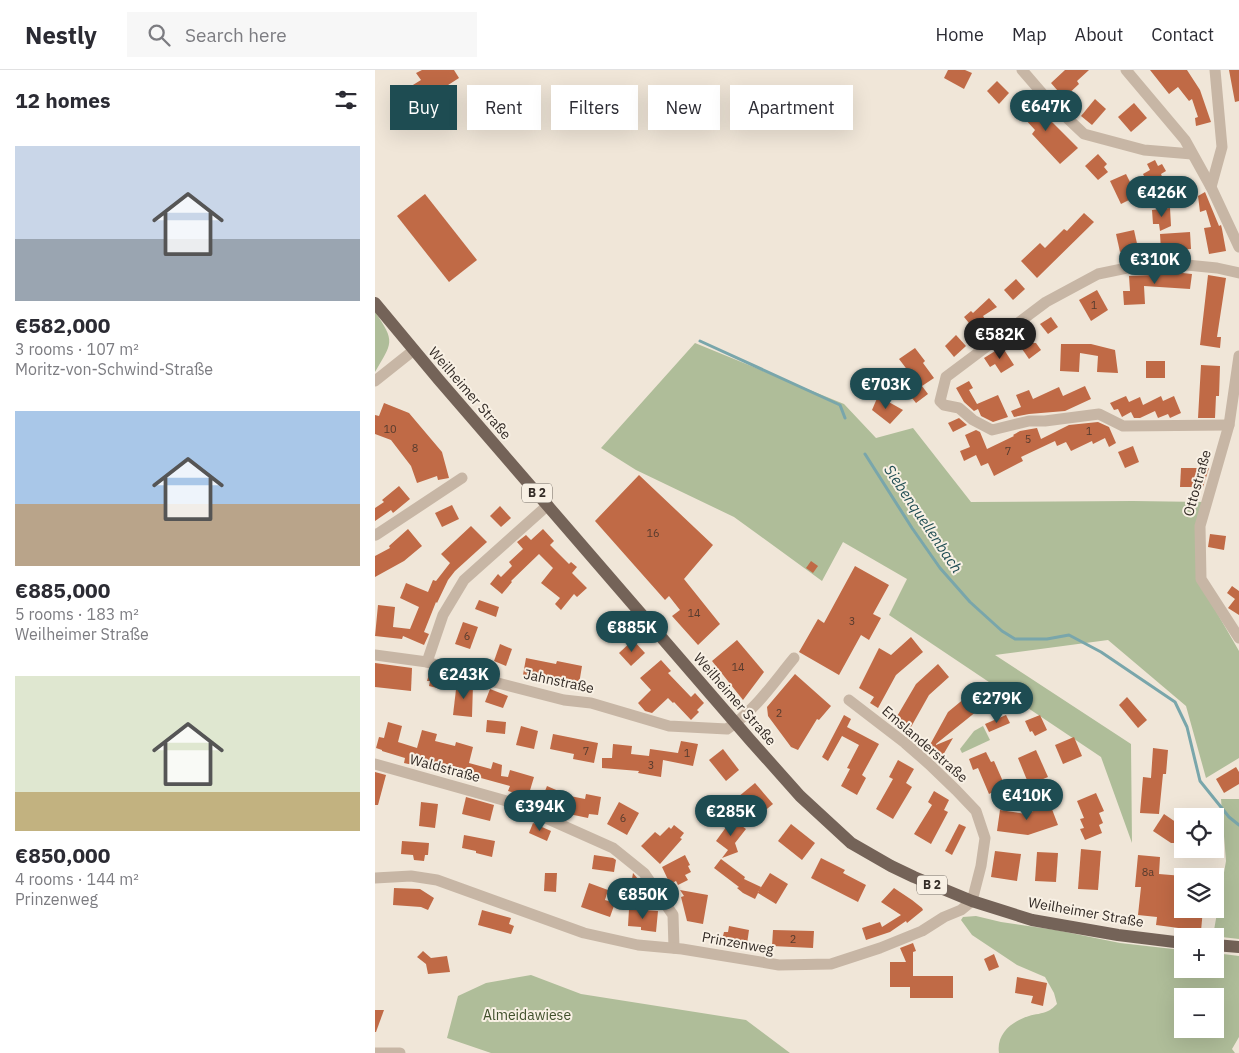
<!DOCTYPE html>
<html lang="en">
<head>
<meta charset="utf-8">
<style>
  :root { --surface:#fff; --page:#f7f7f7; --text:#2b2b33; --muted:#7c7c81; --line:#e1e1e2; --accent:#1e4c52 }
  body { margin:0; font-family:"IBM Plex Sans",sans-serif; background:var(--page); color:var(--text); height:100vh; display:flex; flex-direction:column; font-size:19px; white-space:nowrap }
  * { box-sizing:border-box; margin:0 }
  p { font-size:16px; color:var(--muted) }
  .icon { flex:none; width:28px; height:28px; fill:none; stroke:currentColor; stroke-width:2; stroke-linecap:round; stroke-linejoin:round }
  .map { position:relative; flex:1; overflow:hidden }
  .side { display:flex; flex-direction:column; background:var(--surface); width:375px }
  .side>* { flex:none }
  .hud { position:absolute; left:15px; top:15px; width:475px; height:45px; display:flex; gap:10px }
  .fabs { position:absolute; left:799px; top:738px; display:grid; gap:10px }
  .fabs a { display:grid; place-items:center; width:50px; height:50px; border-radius:0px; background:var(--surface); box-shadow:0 5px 20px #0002; font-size:25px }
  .price { position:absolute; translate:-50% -42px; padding:0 11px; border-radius:18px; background:var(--accent); color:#fff; font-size:16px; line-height:32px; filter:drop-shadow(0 1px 2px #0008) }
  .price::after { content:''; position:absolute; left:50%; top:30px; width:15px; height:11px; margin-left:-8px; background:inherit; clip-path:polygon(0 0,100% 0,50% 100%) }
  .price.on { background:#222; color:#fff }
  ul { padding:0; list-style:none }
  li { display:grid; align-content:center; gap:10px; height:265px; padding:0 15px }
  li span { display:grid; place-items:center; height:155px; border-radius:0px; color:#555 }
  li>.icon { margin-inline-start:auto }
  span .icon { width:90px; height:90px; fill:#fffc; stroke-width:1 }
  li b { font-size:21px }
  h2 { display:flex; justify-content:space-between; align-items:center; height:60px; padding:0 15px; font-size:21px }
  .tag { padding:0 18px; border-radius:0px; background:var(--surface); box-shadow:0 5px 20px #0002; font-size:18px; line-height:45px }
  .tag.on { background:var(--accent); color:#fff }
  header { display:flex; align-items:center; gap:30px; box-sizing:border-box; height:70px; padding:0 25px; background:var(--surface); border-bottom:1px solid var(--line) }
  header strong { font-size:24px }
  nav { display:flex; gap:28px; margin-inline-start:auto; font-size:18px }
  .search { width:350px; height:45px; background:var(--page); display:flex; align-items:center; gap:12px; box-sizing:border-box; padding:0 18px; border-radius:0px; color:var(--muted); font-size:19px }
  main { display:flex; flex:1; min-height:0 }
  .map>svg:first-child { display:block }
</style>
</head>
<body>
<header>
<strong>Nestly</strong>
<div class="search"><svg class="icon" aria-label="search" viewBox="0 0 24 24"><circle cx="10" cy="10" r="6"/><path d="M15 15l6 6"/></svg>Search here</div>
<nav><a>Home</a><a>Map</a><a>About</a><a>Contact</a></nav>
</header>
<main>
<section class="side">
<h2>12 homes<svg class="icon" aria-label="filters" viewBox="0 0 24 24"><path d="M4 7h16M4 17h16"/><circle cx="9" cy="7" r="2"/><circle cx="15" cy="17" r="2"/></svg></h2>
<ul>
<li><span style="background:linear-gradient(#c9d6e8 60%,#9aa5b1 0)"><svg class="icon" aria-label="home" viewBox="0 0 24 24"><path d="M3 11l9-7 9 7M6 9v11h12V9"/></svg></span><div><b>€582,000</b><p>3 rooms · 107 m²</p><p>Moritz-von-Schwind-Straße</p></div></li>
<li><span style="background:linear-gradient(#a9c7e8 60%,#b9a48a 0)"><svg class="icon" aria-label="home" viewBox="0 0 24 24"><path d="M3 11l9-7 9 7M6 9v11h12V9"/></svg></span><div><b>€885,000</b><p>5 rooms · 183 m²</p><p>Weilheimer Straße</p></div></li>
<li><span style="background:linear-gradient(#dfe7d0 75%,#c2b280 0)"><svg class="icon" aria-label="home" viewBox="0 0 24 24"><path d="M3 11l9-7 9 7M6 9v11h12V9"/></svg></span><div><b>€850,000</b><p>4 rooms · 144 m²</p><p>Prinzenweg</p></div></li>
</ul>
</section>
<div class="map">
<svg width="864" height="983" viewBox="0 0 864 983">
  <rect width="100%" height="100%" fill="#f0e6d8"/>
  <!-- green -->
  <g fill="#afbd99" fill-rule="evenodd">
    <path d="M 0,242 C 21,272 17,273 0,302 Z"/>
    <polygon points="320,273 469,334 501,368 538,358 596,432 758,431 829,432 823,510 864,581 864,688 831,708 811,636 733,570 620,585 756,674 757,773 726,687 514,545 532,509 468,472 447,511 359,447 261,400 226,378"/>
    <polygon points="608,656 615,670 587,683 585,679 599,661"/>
    <polygon points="846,729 864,729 864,869 838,866 851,791"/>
    <path d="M 601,846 L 626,852 L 681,860 L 745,873 L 807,880 L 808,899 L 840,899 L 840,883 L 864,886 L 864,967 L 857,979 L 860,983 L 624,983 C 621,964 637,951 654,946 C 660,944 667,944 673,941 C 676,940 680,936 682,934 L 679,923 L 670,907 L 642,895 L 597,865 L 586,850 L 588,847 ZM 808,926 L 840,926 L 840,959 L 808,959 Z"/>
    <polygon points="156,905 206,924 371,950 415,983 116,983 72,968 83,926 111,913"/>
  </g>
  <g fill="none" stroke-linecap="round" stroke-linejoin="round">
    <!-- stream -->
    <g stroke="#79a6ab" stroke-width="3">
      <polyline points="325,271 465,335 470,348"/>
      <polyline points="490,384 537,458 565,498 595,532 627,561 640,569 672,569 694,565 726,582 800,632 812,657 825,711 854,747 864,755"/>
    </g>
  </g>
  <!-- building -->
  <g fill="#c06a46">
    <polygon points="47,0 79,0 84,8 56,26 57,28 32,44 20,26 46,10 41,3"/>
    <polygon points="573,0 590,0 597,3 589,19 569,8"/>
    <polygon points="690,0 714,0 702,11 704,14 689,28 676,13"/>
    <polygon points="775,0 812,0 825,20 836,52 821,56 820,48 823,47 817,29 814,31 803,17 794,24"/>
    <polygon points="854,0 864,0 864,31 860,32"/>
    <polygon points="622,11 634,23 624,34 612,21"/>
    <polygon points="649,26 671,50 673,48 703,78 685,94 657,64 660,60 638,36"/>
    <polygon points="720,29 731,39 717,55 706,46"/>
    <polygon points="759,33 772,48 756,62 743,47"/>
    <polygon points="723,84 732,94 729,97 733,102 723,110 710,96"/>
    <polygon points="780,90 783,96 787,94 791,101 786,104 788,109 774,116 768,104 775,100 772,94"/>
    <polygon points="751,104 762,126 746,134 735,111"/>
    <polygon points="830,122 844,156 846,155 847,159 851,181 834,184 829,158 836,157 831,140 825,142 823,126"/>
    <polygon points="50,124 102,190 74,212 22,146"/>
    <polygon points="795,138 796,156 785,161 784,154 778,154 777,140"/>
    <polygon points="709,143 719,152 662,208 646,191 665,173 670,178 689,159 692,161"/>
    <polygon points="759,160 763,178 745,182 741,164"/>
    <polygon points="815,162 816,179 786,181 785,164"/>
    <polygon points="779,200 817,204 815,219 769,216 770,234 749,235 748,221 755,221 754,206 778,205"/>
    <polygon points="833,205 851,208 842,267 846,267 845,278 825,275"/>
    <polygon points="641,209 650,219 638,230 629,220"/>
    <polygon points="722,220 733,240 716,251 704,230"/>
    <polygon points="614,228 622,237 608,246 614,255 603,264 589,247 596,241 598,243"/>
    <polygon points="676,247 683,257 673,264 665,254"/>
    <polygon points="581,265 591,276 579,287 570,276"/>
    <polygon points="649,273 661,273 666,280 654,289 645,276"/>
    <polygon points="686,274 716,274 740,280 743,303 722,302 723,286 705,283 704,302 685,301"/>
    <polygon points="540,278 550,291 548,293 559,308 547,316 553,324 541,333 529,318 540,310 524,289"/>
    <polygon points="625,278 628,278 639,295 626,303 620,294 615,297 609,288"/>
    <rect x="771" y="291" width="19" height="17"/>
    <polygon points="826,295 845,296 844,326 841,326 840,348 823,348"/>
    <polygon points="594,311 598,318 594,320 602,334 623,325 633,347 618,352 606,346 603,339 599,341 589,332 581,318"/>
    <polygon points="710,316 716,329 690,341 654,344 639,347 636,341 646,337 641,325 654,320 658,329 684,317 688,326"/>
    <polygon points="503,326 528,340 515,354 497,340"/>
    <polygon points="751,326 754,332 765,327 768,335 786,326 788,331 799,326 806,343 795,348 793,344 783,348 780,341 765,348 759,348 756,342 747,347 743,339 739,340 735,333"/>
    <polygon points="9,333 34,343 67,382 74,408 63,410 62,406 42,413 36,396 16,370 0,364 0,345 4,346"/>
    <polygon points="584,348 592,355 578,362 573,353"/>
    <polygon points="723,352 734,357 741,373 734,377 730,368 718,374 717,371 696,381 691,372 682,376 680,371 646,387 648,391 619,406 613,393 606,396 601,385 589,391 585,381 595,377 590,365 601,360 605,362 612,379 639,366 638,365 645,361 662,358 666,369 694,355"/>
    <polygon points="758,376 764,392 750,398 743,382"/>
    <polygon points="806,398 834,398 828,417 805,417"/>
    <polygon points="264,405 338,475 309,509 345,554 323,575 297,546 305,540 294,526 290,530 220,451"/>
    <polygon points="24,416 35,429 18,443 16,440 0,451 0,438 9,432 7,430"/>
    <polygon points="77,435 84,449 67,457 60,443"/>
    <polygon points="125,436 136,448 126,457 115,446"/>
    <polygon points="96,456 112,472 80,501 73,510 62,533 61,532 49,562 54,564 49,575 28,566 27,569 0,566 3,535 20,537 18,557 35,559 44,537 25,528 31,513 53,522 58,510 61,511 75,493 66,484"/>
    <polygon points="33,459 47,476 29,491 0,507 0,486 15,478 14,476"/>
    <polygon points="168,459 179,471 175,475 194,494 196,492 202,497 197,503 212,518 202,527 199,524 186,540 180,534 185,528 166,513 178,498 164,484 136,511 137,512 127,524 115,514 123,504 126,507 137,496 134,492 148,479 142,472 151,465 156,470"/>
    <polygon points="835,464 851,466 849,480 833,477"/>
    <polygon points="436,491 443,496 438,503 431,498"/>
    <polygon points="480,496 514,515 498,544 506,548 494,570 486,565 464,605 424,582 443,549 449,553"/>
    <polygon points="857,516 864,521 864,545 853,538 860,529 852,523"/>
    <polygon points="104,530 124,537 121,547 100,539"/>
    <polygon points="88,552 103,557 95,579 80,574"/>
    <polygon points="536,567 548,582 521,605 503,638 495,633 499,627 484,618 504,578 516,585"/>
    <polygon points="258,570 270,583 256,596 244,583"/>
    <polygon points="362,570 389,602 368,630 337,591"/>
    <polygon points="125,574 137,579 131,596 119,591"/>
    <polygon points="151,588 181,594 182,591 207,596 204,614 175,608 174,611 148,605"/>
    <polygon points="286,590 296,601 293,603 316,627 320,623 329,633 322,640 324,642 316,650 299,632 298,633 293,628 277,643 270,641 263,633 276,620 265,608"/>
    <polygon points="0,593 37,598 36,621 0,617"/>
    <polygon points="563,594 574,607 554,625 536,657 521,648 541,614"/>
    <polygon points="55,601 66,604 62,618 54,616 55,611 52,611"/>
    <polygon points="420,604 456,636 444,650 442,649 423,680 416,677 393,646 392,637"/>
    <polygon points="82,611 98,614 97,647 78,645"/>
    <polygon points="115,619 133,626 128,638 110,632"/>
    <polygon points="596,623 607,637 561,674 561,675 578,668 568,685 570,689 553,680 551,682 573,642"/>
    <polygon points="752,627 772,650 763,658 744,635"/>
    <polygon points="469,645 476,649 472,657 504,674 487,705 491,708 482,725 466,716 475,699 472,698 484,675 467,666 453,691 447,687"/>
    <polygon points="631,645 635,653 614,662 610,654"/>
    <polygon points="665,645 672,660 660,666 657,661 655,662 650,651"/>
    <polygon points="112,650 131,652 130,664 111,662"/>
    <polygon points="13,652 27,656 23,672 42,678 47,660 62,664 60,671 80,676 81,672 98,677 94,693 116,699 118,692 127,695 126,706 133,707 135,700 159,707 153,727 133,721 135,716 95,705 96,701 70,694 69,701 38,695 29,693 30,688 7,681 7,680 1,678 4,667 9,668"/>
    <polygon points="146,656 163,661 159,679 141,675"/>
    <polygon points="178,664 223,673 219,693 198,689 199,684 175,679"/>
    <polygon points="699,667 707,686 688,694 680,675"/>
    <polygon points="306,671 323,674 318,696 288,690 286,707 263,703 264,701 227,698 227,688 237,688 238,674 257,676 256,684 274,686 275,679 303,683"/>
    <polygon points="778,678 793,680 791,704 788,704 784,744 765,743 768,707 776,708"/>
    <polygon points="348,679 364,700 351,711 334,690"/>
    <polygon points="661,680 673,707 654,715 643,688"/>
    <polygon points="611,682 616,692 619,691 630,716 614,724 603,698 598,700 594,689"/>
    <polygon points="523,690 539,699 531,713 537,717 518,749 501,739 518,709 514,707"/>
    <polygon points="861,697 864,702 864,714 849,723 841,709"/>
    <polygon points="0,702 11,705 3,735 0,735"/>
    <polygon points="380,713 398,734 381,748 363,727"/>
    <polygon points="172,716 195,726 210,729 211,724 226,727 223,745 214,744 213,748 194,744 166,731"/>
    <polygon points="559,721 574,730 569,740 573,742 556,774 539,764 557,735 553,732"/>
    <polygon points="721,723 729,741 724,743 728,753 724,755 727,763 710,770 705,759 709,758 705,749 709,748 702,731"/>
    <polygon points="91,727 119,735 115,751 87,744"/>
    <polygon points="46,732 63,734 60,758 44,756"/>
    <polygon points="244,732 264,743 252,765 232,754"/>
    <polygon points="675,734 683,755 653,765 622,761 625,740 651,744"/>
    <polygon points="789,744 808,757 808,761 799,773 796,773 778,761"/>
    <polygon points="357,749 371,759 360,773 363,782 347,788 353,780 341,771"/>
    <polygon points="158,753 176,761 172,771 154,763"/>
    <polygon points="416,754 440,773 427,790 403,771"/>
    <polygon points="584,754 591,757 577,785 570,781"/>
    <polygon points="299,755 309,763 305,768 307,769 285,794 266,776 280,762 285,766 294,757 296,759"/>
    <polygon points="89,765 120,771 117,787 101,783 101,781 87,778"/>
    <polygon points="27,771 54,773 53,785 50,785 49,791 39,790 38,785 26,784"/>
    <polygon points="706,779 726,781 723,820 703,819"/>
    <polygon points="620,781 646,784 642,811 616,807"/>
    <polygon points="662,782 683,783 681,812 660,811"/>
    <polygon points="219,785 238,788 241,790 239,802 217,799"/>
    <polygon points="310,785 315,795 313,796 316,802 310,805 313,810 303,815 301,811 295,814 287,797"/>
    <polygon points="763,785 785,787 784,804 808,806 808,839 828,839 826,861 781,855 782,847 763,845 766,817 760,817"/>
    <polygon points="446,788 470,800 468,803 491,815 483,832 436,808"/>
    <polygon points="346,789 370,807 369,809 386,817 383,822 395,803 413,814 401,834 383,823 380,829 368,823 362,818 364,817 339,798"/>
    <polygon points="170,803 182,803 181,822 169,821"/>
    <polygon points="258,803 269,816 264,822 256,815"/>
    <polygon points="214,813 233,820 230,830 240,833 235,847 206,837"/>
    <polygon points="19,818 45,819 59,828 53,840 46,837 18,835"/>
    <polygon points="519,818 537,830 547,838 548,840 532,853 531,851 515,862 491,870 487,858 505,852 507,857 526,845 506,832"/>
    <polygon points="305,820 333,825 328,854 312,851 306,827 309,826"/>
    <polygon points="254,839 283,841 281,862 266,860 266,857 253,856"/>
    <polygon points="107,840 136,848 134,854 139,856 136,864 103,855"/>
    <polygon points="354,856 374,860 372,874 347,870 349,862 353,862"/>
    <polygon points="398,860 439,861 438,878 397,876"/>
    <polygon points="538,873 541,881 538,882 538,906 578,906 578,928 535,928 535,917 515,917 515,892 531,892 525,878"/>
    <polygon points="48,881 56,888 72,886 75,902 53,904 51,894 42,887"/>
    <polygon points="619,884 624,897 614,901 609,889"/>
    <polygon points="642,907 672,913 668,936 656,933 658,926 640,923"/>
    <polygon points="0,940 9,940 1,962 0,962"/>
  </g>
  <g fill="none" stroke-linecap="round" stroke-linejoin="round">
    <!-- street -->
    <g stroke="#c7b6a5" stroke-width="11">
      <polyline points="647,0 673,30 709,64 769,80 817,84"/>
      <polyline points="751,0 810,70 836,117 864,177"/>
      <polyline points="836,117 847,77 840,0"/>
      <polyline points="864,286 854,355 825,456 826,509 864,568"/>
      <polyline points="0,311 39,280"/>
      <polyline points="854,355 748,356 724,344 670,351 654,351 617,360 598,350 584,338 569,335 565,331 571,307 671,232 723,204 781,192 842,198 864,203"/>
      <polyline points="0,464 1,465 87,408"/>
      <path d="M 0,585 L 52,592 L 119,612 L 189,630 L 216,633 L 294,656 L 352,659 C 380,641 399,612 419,588"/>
      <polyline points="52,592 68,545 89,510 173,435"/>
      <polyline points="0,694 135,732 238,778 269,803 298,845 299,878"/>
      <polyline points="0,808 36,806 62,810 209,863 263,875 307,879 404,895 456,894 505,878 547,861 569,847 586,840 597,831 606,796 610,768 601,741 581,720 554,694 530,673 474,630"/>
      <polyline points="0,983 25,983"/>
    </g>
    <!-- primary -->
    <g stroke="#746358" stroke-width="12">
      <polyline points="0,233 64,310 376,671 425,726 476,773 516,796 539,807 597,831 657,850 743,865 808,873"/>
      <polyline points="840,875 864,877"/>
    </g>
  </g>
  <g text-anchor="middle" stroke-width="4" stroke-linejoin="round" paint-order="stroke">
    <!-- number labels -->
    <g font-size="11" fill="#563b2e">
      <text x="719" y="239">1</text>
      <text x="15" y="363">10</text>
      <text x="714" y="365">1</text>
      <text x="653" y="373">5</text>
      <text x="40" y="382">8</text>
      <text x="633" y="385">7</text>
      <text x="278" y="467">16</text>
      <text x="319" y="547">14</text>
      <text x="477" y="555">3</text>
      <text x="92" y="570">6</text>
      <text x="363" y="601">14</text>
      <text x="404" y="647">2</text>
      <text x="211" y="685">7</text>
      <text x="312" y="687">1</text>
      <text x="276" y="699">3</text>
      <text x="248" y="752">6</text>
      <text x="773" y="806">8a</text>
      <text x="418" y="873">2</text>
    </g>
    <!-- shield labels -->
    <g fill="#f8f0e4" stroke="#6e665f" stroke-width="1">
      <rect x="147" y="413.5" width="30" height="19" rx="4"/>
      <rect x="542" y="805.5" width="30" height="19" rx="4"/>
    </g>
    <g font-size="12" font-weight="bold" fill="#332b26">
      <text x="162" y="427">B 2</text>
      <text x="557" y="819">B 2</text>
    </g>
    <!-- street labels -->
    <g font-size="14" fill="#332b26" stroke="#f8f0e4">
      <text transform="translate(95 323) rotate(49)" y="5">Weilheimer Straße</text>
      <text transform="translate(822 413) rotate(-74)" y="5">Ottostraße</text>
      <text transform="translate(184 611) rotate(12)" y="5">Jahnstraße</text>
      <text transform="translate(360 629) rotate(49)" y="5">Weilheimer Straße</text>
      <text transform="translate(550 674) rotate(41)" y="5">Emslanderstraße</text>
      <text transform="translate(70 698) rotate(15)" y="5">Waldstraße</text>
      <text transform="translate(711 842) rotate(10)" y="5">Weilheimer Straße</text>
      <text transform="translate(363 873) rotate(10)" y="5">Prinzenweg</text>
    </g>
    <!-- park labels -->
    <g font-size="14" fill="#40502b" stroke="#f8f0e4">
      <text x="152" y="950">Almeidawiese</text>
    </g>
    <!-- water labels -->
    <g font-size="15" font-style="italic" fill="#1e4c52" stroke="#f8f0e4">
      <text transform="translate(548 449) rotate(56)" y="5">Siebenquellenbach</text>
    </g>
  </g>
</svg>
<div class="fabs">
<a><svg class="icon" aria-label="locate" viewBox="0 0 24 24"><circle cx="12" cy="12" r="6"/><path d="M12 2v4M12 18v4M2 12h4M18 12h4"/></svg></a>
<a><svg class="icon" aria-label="layers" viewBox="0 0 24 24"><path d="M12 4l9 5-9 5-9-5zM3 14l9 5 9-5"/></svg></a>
<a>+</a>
<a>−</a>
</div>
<b class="price" style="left:671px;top:62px">€647K</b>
<b class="price" style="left:787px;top:148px">€426K</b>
<b class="price" style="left:780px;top:215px">€310K</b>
<b class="price on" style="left:625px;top:290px">€582K</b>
<b class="price" style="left:511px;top:340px">€703K</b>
<b class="price" style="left:257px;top:583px">€885K</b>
<b class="price" style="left:89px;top:630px">€243K</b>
<b class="price" style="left:622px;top:654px">€279K</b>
<b class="price" style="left:652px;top:751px">€410K</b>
<b class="price" style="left:165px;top:762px">€394K</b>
<b class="price" style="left:356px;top:767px">€285K</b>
<b class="price" style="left:268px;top:850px">€850K</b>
<div class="hud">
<a class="tag on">Buy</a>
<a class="tag">Rent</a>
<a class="tag">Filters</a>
<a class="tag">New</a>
<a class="tag">Apartment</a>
</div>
</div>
</main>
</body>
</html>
